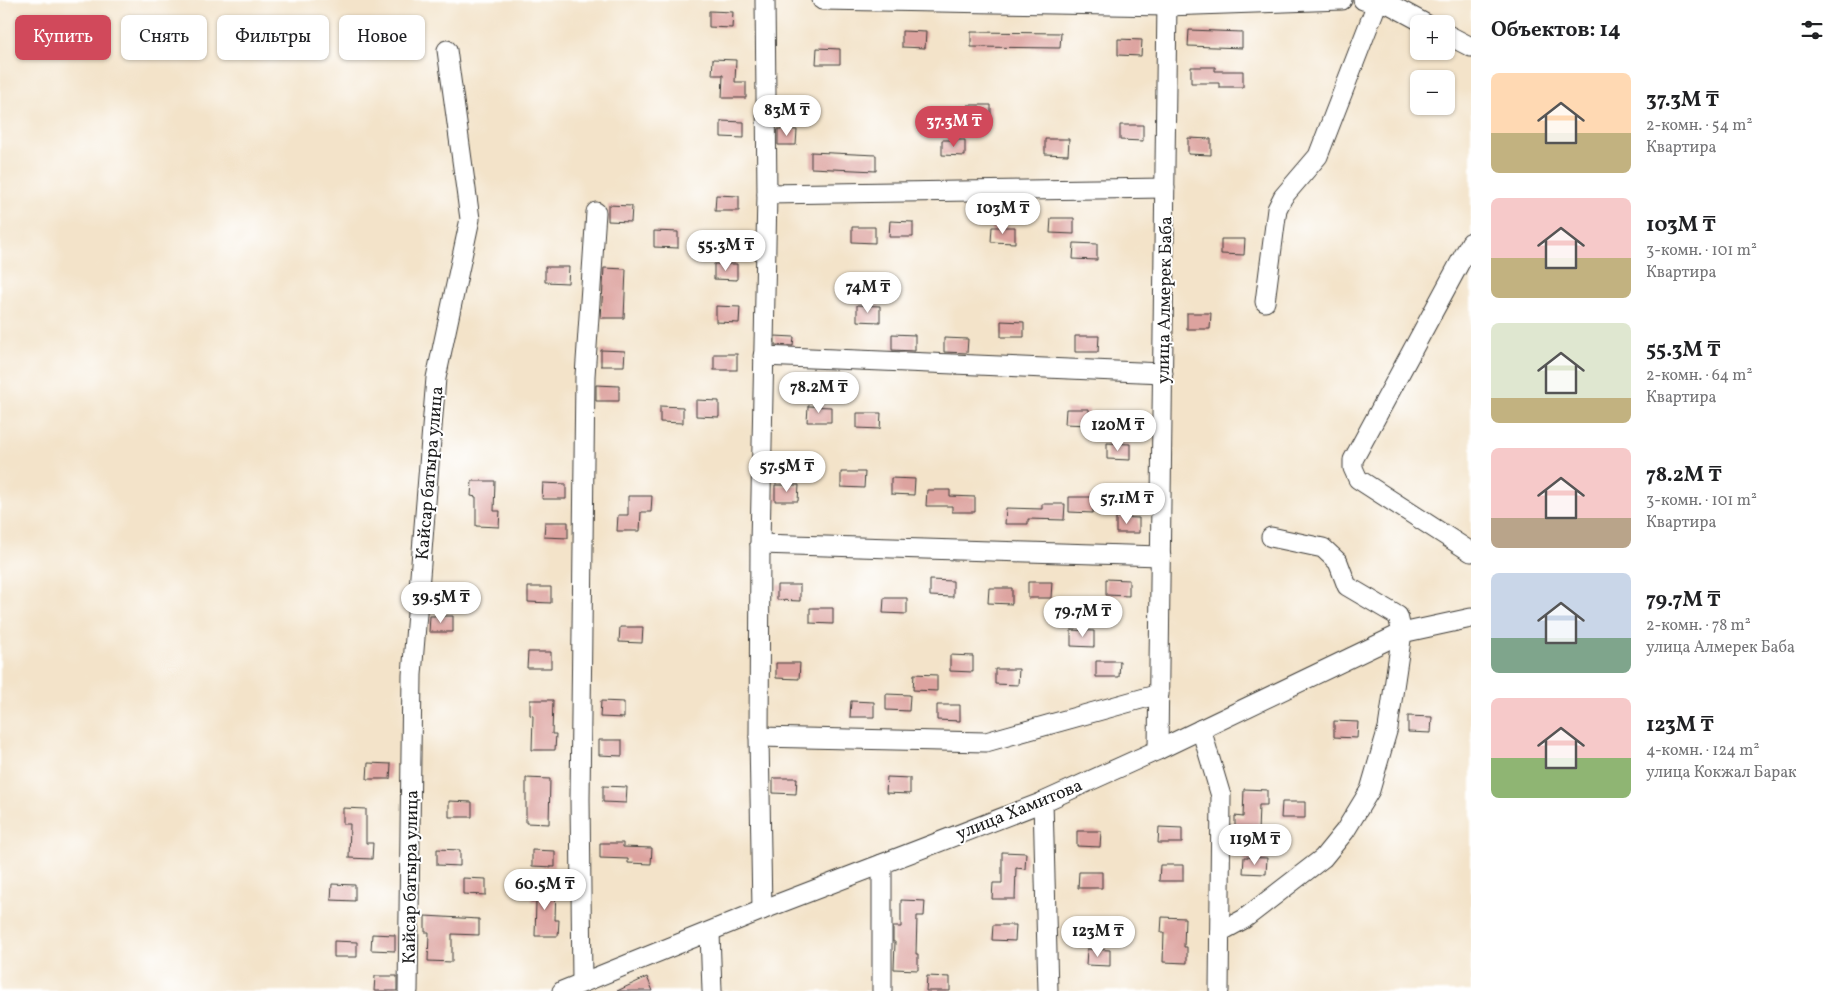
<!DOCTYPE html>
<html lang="ru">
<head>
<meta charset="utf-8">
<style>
  :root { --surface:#fff; --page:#f6f6f6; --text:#202124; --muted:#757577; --accent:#d1495b }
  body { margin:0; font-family:Vollkorn,serif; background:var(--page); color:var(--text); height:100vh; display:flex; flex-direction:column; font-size:19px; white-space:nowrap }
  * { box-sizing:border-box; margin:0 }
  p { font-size:16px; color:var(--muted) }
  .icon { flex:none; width:28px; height:28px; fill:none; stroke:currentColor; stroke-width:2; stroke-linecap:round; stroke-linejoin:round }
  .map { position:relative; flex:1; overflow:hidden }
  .details { display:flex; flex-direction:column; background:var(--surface); width:375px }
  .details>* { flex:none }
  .top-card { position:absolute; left:15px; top:15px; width:475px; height:45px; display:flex; gap:10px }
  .controls { position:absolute; left:1410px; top:15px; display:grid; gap:10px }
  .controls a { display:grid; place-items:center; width:45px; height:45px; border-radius:8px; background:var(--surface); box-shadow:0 1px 4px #0004; font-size:25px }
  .price { position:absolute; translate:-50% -42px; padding:0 11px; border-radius:18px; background:#fff; color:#222; font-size:16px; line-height:32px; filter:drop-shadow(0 1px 2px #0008) }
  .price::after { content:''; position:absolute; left:50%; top:30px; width:15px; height:11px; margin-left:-8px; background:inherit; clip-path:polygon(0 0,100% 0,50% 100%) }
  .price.active { background:var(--accent); color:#fff }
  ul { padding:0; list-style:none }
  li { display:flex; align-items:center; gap:15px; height:125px; padding:0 20px }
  li span { display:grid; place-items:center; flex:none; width:140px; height:100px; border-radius:8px; color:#555 }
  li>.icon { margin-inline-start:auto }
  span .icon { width:60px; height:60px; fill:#fffc; stroke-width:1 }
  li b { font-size:21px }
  h2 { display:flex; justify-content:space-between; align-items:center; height:60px; padding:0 20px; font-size:21px }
  .pill { padding:0 18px; border-radius:8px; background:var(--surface); box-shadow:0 1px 4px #0004; font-size:18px; line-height:45px }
  .pill.active { background:var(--accent); color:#fff }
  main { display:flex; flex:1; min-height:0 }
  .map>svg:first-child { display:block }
</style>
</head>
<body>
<main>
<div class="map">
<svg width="1471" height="991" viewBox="0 0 1471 991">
  <rect width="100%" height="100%" fill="#fff"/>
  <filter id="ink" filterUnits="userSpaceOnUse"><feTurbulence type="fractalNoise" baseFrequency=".02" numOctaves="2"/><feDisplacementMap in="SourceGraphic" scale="10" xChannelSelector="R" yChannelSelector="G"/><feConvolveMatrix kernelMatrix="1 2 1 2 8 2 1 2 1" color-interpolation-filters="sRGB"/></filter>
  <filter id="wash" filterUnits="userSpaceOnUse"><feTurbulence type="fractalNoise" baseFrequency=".0096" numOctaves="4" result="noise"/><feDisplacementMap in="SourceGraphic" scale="20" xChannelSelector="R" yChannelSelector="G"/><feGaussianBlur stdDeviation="1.12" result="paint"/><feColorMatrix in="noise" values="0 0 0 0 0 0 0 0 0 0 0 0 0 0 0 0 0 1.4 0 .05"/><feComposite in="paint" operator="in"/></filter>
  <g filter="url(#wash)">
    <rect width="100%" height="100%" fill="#f3e3c9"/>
    <g id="blocks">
      <!-- building -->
      <g fill="#dda39f">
        <polygon points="709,11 733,12 732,28 709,27"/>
        <polygon points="1189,30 1242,32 1242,48 1188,46"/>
        <polygon points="902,31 926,32 925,48 902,47"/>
        <polygon points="971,32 1061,33 1060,48 971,47"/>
        <polygon points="1118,39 1142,40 1141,56 1118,55"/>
        <polygon points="817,48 840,49 840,64 816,64"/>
        <polygon points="713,59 736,60 735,82 746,82 746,98 722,98 723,75 712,75"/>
        <polygon points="1191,67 1215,67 1215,71 1243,71 1243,87 1219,87 1219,83 1191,83"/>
        <polygon points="968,105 991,105 991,121 968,120"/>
        <polygon points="721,121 744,122 744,138 721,137"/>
        <polygon points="1120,125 1143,125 1143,141 1120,140"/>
        <polygon points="778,129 797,130 796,145 778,145"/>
        <polygon points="1188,138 1211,139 1211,155 1188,154"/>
        <polygon points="1045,139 1069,139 1068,155 1045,154"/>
        <polygon points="942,140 965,140 965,156 942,155"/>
        <polygon points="811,152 876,155 876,171 811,168"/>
        <polygon points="716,195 739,196 739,211 715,211"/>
        <polygon points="608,205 632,206 631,222 608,221"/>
        <polygon points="1051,218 1074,218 1074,234 1050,233"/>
        <polygon points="890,221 913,222 913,237 889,237"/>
        <polygon points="852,227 875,227 875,243 852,242"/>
        <polygon points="992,227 1015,227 1015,243 991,242"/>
        <polygon points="654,231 678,232 678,248 654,247"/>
        <polygon points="1221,239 1245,239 1244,255 1221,254"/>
        <polygon points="1074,243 1097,244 1097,260 1073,259"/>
        <polygon points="714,264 737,264 737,280 714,279"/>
        <polygon points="545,267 569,267 568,283 545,282"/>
        <polygon points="604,268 626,269 624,318 601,318"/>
        <polygon points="857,305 880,306 880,322 857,321"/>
        <polygon points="716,306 740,307 739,323 716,322"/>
        <polygon points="1187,313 1211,313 1210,329 1187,329"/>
        <polygon points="1001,321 1024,322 1024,337 1001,337"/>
        <polygon points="892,334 915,335 915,351 892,350"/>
        <polygon points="775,336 794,337 793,346 775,345"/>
        <polygon points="1075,336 1099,336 1098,352 1075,352"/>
        <polygon points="944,338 968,339 967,353 944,352"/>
        <polygon points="601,350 625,351 624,366 601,366"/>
        <rect x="714" y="354" width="23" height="16"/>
        <polygon points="596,385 619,386 619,401 596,401"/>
        <polygon points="696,400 719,401 719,417 696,416"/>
        <polygon points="660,406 683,407 683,423 660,422"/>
        <polygon points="808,406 831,407 831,422 807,422"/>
        <polygon points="1066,409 1089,409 1089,425 1065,424"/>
        <polygon points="857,413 881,413 880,429 857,428"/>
        <polygon points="1107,443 1130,444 1130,460 1107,459"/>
        <polygon points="841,472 865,472 864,488 841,487"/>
        <polygon points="891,478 915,479 914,495 891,494"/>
        <polygon points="472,481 495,481 494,511 500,511 499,527 476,526 476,497 471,496"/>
        <polygon points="543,483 566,484 566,499 542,499"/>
        <polygon points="775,485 799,485 798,501 775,501"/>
        <polygon points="927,490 950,490 950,496 975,497 975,512 952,512 952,506 926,506"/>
        <polygon points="628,496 652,496 651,512 641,512 640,531 617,531 618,515 628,515"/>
        <polygon points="1069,497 1093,497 1093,513 1069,512"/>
        <polygon points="1042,504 1065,504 1064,520 1028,519 1028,524 1005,524 1006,508 1042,509"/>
        <polygon points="1116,517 1139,518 1139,533 1116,533"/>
        <polygon points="545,522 568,522 568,538 544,537"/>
        <polygon points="1106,579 1129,580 1129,596 1106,595"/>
        <polygon points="930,580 953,581 953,597 930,596"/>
        <polygon points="1028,582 1052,582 1051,598 1028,598"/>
        <polygon points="777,585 800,585 800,601 777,600"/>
        <polygon points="528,587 551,587 551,603 528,602"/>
        <polygon points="989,588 1012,588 1012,604 988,603"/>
        <polygon points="884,598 907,598 907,614 883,613"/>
        <polygon points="810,608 833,608 833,624 810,623"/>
        <polygon points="430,616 453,616 453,632 429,632"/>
        <polygon points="620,627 643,627 642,643 619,642"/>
        <polygon points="1071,630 1094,631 1094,647 1071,646"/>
        <polygon points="528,652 551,652 551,668 527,668"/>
        <polygon points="950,655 973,656 973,672 950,671"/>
        <polygon points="1096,661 1120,661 1119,677 1096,677"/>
        <polygon points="776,663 800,663 799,679 776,678"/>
        <polygon points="995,669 1019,669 1018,685 995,684"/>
        <polygon points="914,674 937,675 937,691 913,690"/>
        <polygon points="886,694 910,695 909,711 886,710"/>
        <polygon points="530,700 553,700 552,734 556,734 555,750 532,750 533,716 530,715"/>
        <polygon points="601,701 624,702 624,718 600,717"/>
        <polygon points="851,701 874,702 874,717 850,717"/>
        <polygon points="937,705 960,705 960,721 937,720"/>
        <polygon points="1408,716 1432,717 1431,733 1408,732"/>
        <polygon points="1334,721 1358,722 1357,738 1334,737"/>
        <polygon points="599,740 622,740 622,756 599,755"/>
        <polygon points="368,763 391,764 390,779 367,779"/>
        <polygon points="887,777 910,778 910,794 886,793"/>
        <polygon points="526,778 550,779 549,824 526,823"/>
        <polygon points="773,778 797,778 796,794 773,793"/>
        <polygon points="603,786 627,787 626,803 603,802"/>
        <polygon points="1244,789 1267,790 1267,805 1259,805 1258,833 1235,832 1235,816 1243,817"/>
        <polygon points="449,801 472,802 472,817 449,817"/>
        <polygon points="1282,802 1305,802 1305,818 1281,818"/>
        <polygon points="343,808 366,809 366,843 373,843 372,859 349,858 350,824 343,824"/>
        <polygon points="1159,827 1182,828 1182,843 1158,843"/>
        <polygon points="1077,831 1101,831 1100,847 1077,846"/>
        <polygon points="600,843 623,843 623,847 652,848 651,864 628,863 628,859 600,858"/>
        <polygon points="437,849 460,850 460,866 437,865"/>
        <polygon points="532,850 555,851 555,867 532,866"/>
        <polygon points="1002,852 1026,853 1025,869 1016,868 1015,899 992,899 993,883 1002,883"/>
        <polygon points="1244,857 1267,858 1266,874 1243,873"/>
        <polygon points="1160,865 1183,865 1183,881 1159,881"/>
        <polygon points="1079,872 1102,872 1102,888 1078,888"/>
        <polygon points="463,878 486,879 486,895 463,894"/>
        <polygon points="332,884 355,885 355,901 331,900"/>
        <polygon points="532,886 556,887 555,920 559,920 558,936 535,936 536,902 532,902"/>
        <polygon points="901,900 925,901 924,916 917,916 916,954 918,954 918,970 894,969 895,942 893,942 893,927 901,927"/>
        <polygon points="425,916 479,919 479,935 452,934 452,962 428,961 429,932 425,932"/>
        <polygon points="1162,917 1185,918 1184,947 1187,947 1187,963 1163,962 1164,933 1161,933"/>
        <polygon points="993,925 1016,925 1015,941 992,940"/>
        <polygon points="372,934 395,935 395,951 371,950"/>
        <polygon points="334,941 357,942 357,957 334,957"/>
        <polygon points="1087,949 1110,950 1110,966 1086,965"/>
        <polygon points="375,976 397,976 397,991 374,991"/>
        <polygon points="927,976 950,977 950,991 926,991"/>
        <polygon points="647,977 653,991 617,991"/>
      </g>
    </g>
  </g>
  <g filter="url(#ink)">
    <use href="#blocks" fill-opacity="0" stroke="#3c3a36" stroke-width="1"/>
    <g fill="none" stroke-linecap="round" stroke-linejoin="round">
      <defs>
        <g id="minor">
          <polyline points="822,0 1167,6 1342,0"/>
          <polyline points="1363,0 1389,4 1426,24"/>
          <polyline points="1446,34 1471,47"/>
          <polyline points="767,194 1165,188"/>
          <polyline points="1471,242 1353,460 1353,468 1358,479 1471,552"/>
          <polyline points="1265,302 1277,209 1283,197 1318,156 1378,1"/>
          <polyline points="763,356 1163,373"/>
          <polyline points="760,544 1161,556"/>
          <polyline points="1201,729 1221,796 1219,991"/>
          <polyline points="759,737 986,742 1159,694"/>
          <polyline points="1158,750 1167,0"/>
          <polyline points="1043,802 1048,991"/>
          <polyline points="762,910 759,737 760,544 767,194 765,0"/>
          <polyline points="710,932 712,991"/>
          <polyline points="1220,932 1244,919 1323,858 1345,831 1370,790 1388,728 1402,633 1398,616 1347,586 1338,562 1323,548 1271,537"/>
          <polyline points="582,982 580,799 585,376 596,212"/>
          <polyline points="408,991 412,675 436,378 470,219 447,50"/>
          <polyline points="562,991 762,910 1043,802 1158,750 1402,633 1471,618"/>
          <polyline points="882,991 882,864"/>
        </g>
      </defs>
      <!-- minor casing -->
      <use href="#minor" stroke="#3c3a36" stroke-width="21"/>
      <!-- minor -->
      <use href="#minor" stroke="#fff" stroke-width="19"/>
    </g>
  </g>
  <g text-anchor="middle" stroke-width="4" stroke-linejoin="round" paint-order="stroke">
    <!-- street labels -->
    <g font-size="18" fill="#1c1c1c" stroke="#fff">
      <text transform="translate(1164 300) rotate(-89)" y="6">улица Алмерек Баба</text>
      <text transform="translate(429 473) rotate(-85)" y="6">Кайсар батыра улица</text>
      <text transform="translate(1019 809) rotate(-22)" y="6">улица Хамитова</text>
      <text transform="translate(410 877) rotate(-89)" y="6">Кайсар батыра улица</text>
    </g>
  </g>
</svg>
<div class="controls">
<a>+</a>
<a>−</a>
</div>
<b class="price" style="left:787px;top:137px">83M ₸</b>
<b class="price active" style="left:954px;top:148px">37.3M ₸</b>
<b class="price" style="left:1003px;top:235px">103M ₸</b>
<b class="price" style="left:726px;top:272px">55.3M ₸</b>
<b class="price" style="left:868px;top:314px">74M ₸</b>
<b class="price" style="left:819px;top:414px">78.2M ₸</b>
<b class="price" style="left:1118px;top:452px">120M ₸</b>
<b class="price" style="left:787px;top:493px">57.5M ₸</b>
<b class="price" style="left:1127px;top:525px">57.1M ₸</b>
<b class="price" style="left:441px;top:624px">39.5M ₸</b>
<b class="price" style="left:1083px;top:638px">79.7M ₸</b>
<b class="price" style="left:1255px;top:866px">119M ₸</b>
<b class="price" style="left:545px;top:911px">60.5M ₸</b>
<b class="price" style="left:1098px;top:958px">123M ₸</b>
<div class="top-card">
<a class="pill active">Купить</a>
<a class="pill">Снять</a>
<a class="pill">Фильтры</a>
<a class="pill">Новое</a>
</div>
</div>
<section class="details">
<h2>Объектов: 14<svg class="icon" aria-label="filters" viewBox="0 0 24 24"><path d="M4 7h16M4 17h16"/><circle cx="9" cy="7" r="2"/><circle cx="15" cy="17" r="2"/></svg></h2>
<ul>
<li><span style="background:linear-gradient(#ffd9b3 60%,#c2b280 0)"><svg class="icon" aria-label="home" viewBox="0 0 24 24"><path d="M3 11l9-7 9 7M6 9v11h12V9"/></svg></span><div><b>37.3M ₸</b><p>2-комн. · 54 m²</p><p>Квартира</p></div></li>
<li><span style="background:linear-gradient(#f6c9c9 60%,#c2b280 0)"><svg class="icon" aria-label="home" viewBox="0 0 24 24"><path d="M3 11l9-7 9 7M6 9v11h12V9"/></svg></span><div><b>103M ₸</b><p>3-комн. · 101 m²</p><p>Квартира</p></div></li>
<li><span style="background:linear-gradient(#dfe7d0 75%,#c2b280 0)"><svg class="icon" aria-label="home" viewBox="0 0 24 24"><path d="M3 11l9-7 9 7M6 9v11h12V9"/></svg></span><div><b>55.3M ₸</b><p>2-комн. · 64 m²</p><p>Квартира</p></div></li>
<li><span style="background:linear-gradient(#f6c9c9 70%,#b9a48a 0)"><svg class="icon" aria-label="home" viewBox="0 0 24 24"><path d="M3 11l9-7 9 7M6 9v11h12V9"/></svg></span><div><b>78.2M ₸</b><p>3-комн. · 101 m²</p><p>Квартира</p></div></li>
<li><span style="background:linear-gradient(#c9d6e8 65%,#7fa58c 0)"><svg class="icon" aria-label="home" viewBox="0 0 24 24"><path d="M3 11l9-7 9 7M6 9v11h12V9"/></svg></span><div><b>79.7M ₸</b><p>2-комн. · 78 m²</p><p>улица Алмерек Баба</p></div></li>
<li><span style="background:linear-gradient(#f6c9c9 60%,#8fb573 0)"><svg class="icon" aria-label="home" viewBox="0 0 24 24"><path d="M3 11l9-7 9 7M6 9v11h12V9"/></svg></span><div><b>123M ₸</b><p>4-комн. · 124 m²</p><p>улица Кокжал Барак</p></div></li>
</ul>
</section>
</main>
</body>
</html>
